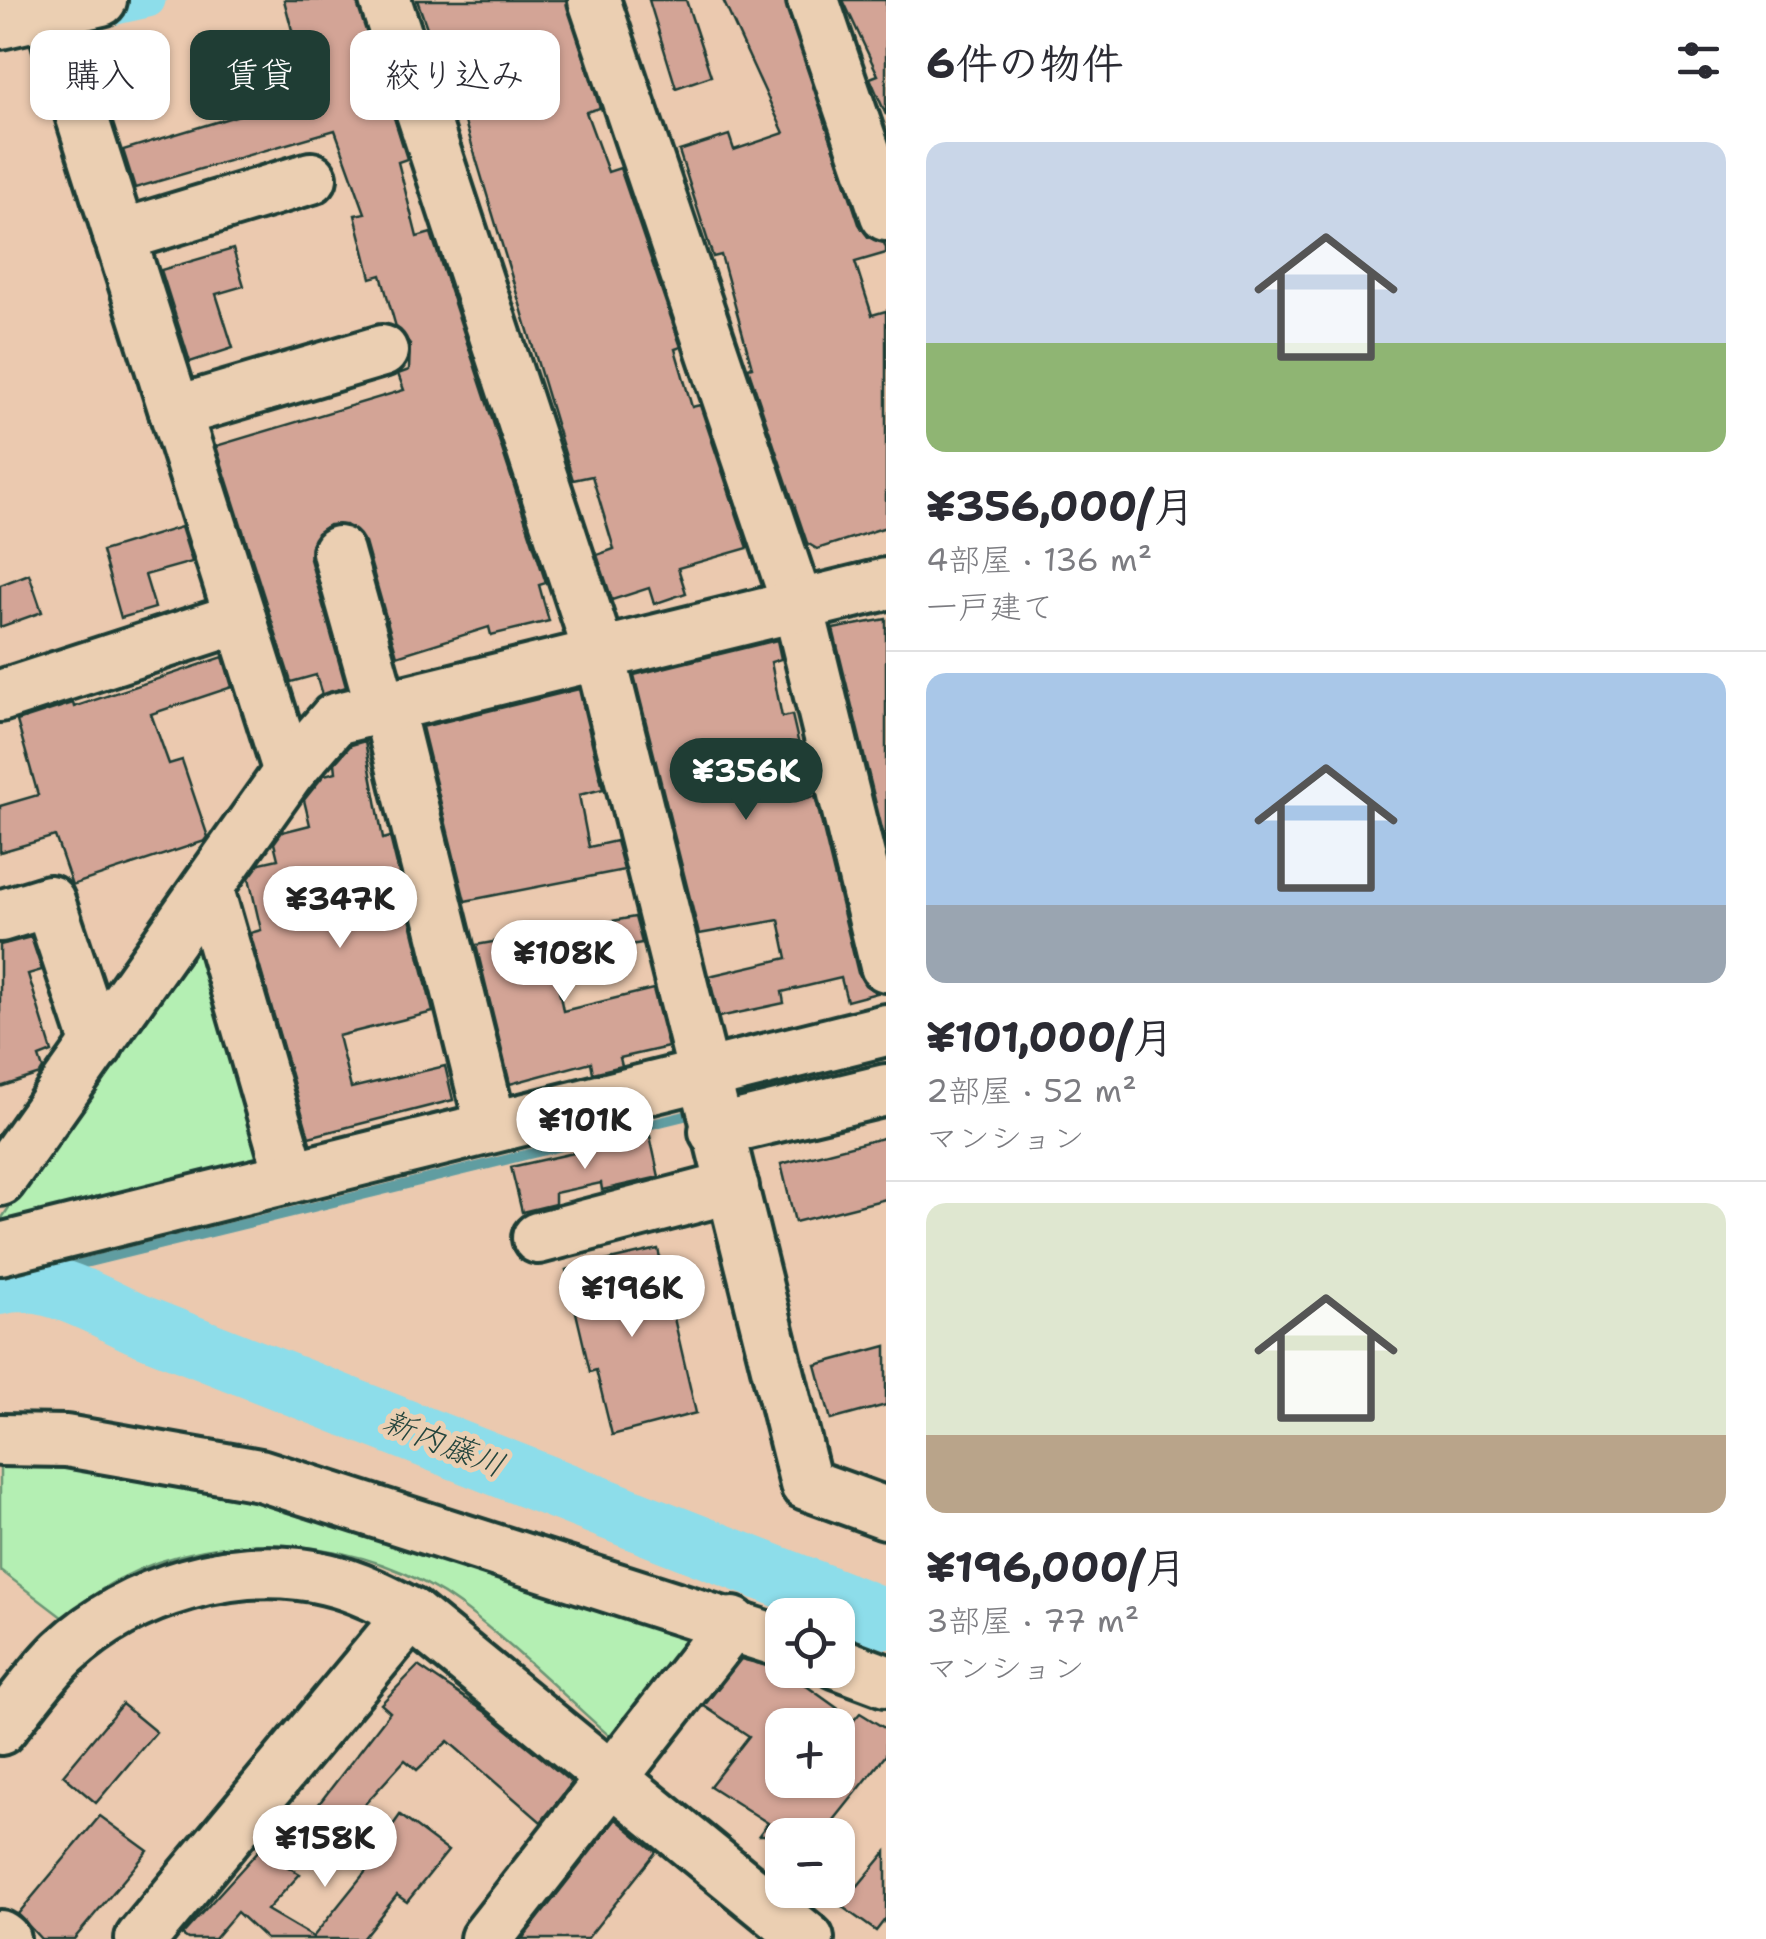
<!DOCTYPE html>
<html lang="ja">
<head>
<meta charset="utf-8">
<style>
  :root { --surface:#fff; --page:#f2f2f3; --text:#2b2b33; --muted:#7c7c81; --line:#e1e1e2; --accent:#1f3d34 }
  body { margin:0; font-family:"Shantell Sans","Klee One",sans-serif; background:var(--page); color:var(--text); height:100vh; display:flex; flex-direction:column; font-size:38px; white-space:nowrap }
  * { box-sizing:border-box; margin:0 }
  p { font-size:32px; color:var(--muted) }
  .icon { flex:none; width:55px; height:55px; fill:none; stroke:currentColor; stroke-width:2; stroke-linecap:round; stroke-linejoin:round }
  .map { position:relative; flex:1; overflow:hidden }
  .sheet { display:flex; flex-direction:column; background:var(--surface); width:880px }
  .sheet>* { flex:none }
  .hud { position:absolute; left:30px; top:30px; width:705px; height:90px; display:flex; gap:20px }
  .controls { position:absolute; left:765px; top:1598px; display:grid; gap:20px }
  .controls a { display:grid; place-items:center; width:90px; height:90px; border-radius:20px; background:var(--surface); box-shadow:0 2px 8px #0004; font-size:50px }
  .price { position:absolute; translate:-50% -85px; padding:0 22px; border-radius:35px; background:#fff; color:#222; font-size:32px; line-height:65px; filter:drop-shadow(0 2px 5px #0008) }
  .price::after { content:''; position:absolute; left:50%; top:60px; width:30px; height:22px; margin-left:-15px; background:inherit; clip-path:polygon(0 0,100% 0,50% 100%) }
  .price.current { background:var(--accent); color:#fff }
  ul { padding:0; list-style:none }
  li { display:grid; align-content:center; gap:20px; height:530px; padding:0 40px }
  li+li { border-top:2px solid var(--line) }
  li span { display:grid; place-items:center; height:310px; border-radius:20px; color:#555 }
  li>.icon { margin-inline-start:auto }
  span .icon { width:180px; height:180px; fill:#fffc; stroke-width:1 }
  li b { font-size:42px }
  h2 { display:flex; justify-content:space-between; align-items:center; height:120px; padding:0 40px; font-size:42px }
  .pill { padding:0 35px; border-radius:20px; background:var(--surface); box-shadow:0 2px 8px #0004; font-size:35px; line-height:90px }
  .pill.current { background:var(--accent); color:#fff }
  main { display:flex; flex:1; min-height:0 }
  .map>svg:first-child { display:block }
</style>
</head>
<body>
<main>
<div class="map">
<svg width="886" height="1939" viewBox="0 0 886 1939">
  <rect width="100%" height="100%" fill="#ebc9af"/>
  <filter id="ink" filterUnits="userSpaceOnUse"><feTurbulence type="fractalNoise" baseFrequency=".01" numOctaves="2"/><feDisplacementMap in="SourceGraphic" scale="20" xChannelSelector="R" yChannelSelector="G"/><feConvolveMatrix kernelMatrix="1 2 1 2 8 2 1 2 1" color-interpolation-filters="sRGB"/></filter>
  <g filter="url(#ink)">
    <!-- green -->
    <g fill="#b4efb3" stroke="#6a9674" stroke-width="2.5">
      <polygon points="201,919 269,1153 258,1172 0,1227 0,1221"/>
      <path d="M 0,1453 L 174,1464 L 712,1627 L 622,1747 C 569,1701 517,1648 461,1606 C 367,1536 223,1524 119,1579 C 99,1589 81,1605 63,1618 L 0,1570 Z"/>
    </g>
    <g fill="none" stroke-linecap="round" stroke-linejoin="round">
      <!-- stream -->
      <polyline stroke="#619da1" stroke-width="10" points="19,1279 701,1112"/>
      <!-- canal -->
      <polyline stroke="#8dddea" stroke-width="35" points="80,15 148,0"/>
      <!-- river -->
      <path stroke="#8dddea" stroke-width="60" d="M 0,1285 C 42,1273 97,1305 135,1323 L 886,1619"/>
    </g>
    <!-- building -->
    <g fill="#d3a496" stroke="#1f3d34" stroke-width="2.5" fill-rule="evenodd">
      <polygon points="284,0 357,0 407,159 398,162 417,237 431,233 546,583 539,585 549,621 491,635 489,627 397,656 365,543 346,525 329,525 317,533 310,559 346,687 322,695 316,675 291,682 216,446 404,390 398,374 409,370 410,344 396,327 381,275 371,278 355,215 365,213 335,130 135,188 123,150 309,94"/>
      <polygon points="417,0 566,0 600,108 586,112 608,172 620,168 681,347 675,349 692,407 700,405 748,548 678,568 686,593 654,604 649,588 612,600 597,555 614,549 592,476 573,480 446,59 439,61"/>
      <polygon points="649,0 686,0 711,76 676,88"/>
      <polygon points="723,0 785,0 859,224 868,237 884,243 886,248 886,253 855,262 872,315 886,311 886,527 817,549 807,543 748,368 752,367 721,255 713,257 679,151 729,135 734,150 784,133"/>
      <polygon points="843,0 886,0 886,115 870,78 878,75"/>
      <polygon points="233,249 244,286 216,294 233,348 190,362 161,270"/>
      <polygon points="181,527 192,562 145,575 155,608 121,618 102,551"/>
      <polygon points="29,574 42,612 0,627 0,585"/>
      <polygon points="886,619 886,845 833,629"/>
      <polygon points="777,640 781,659 771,662 782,717 792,715 799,745 783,749 794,801 815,796 858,973 865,985 877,993 847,1001 841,978 782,992 784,1003 719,1017 709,976 787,958 779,920 699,934 634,675"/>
      <polygon points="223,657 232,687 151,714 169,764 182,760 208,837 205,841 72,885 55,836 0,852 0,806 38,795 17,721 73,703 74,707"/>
      <polygon points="579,689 603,789 579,795 589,847 616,841 624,870 465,901 422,727"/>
      <polygon points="365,741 383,839 390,837 433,1012 338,1036 351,1088 445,1066 453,1100 309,1137 250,933 261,930 249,878 260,863 278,859 274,843 282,832 310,825 304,800 324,775 336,772 335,763 351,745"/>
      <polygon points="635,917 642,943 553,958 563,1011 653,989 668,1047 620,1058 622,1066 593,1073 591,1062 510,1084 476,945"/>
      <polygon points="31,937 42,970 28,974 52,1052 39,1057 43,1069 40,1074 0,1087 0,945"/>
      <polygon points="650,1136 659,1177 602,1190 601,1183 555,1193 555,1204 522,1212 511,1167"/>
      <polygon points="886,1137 886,1199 795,1222 781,1164"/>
      <polygon points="658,1249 696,1413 612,1435 596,1370 590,1372 566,1270"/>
      <polygon points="886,1346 886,1405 831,1420 816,1365"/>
      <path d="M 741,1659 L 784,1670 L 854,1720 L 860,1713 L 886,1729 L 886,1755 L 822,1835 L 759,1835 L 768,1823 L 710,1786 L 749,1736 L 704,1706 ZM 782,1725 L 838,1725 L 838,1780 L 782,1780 Z"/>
      <polygon points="418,1666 487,1713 572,1783 541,1822 448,1741 417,1770 405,1760 344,1827 318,1805 390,1712 381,1704"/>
      <polygon points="122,1704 156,1732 96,1803 63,1775"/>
      <polygon points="400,1815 448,1851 407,1902 397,1895 362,1939 266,1939 237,1912 214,1939 188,1939 182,1935 259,1850 300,1874 267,1910 313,1937 378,1856 374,1852"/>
      <polygon points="100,1816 148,1851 74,1939 41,1939 18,1914"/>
      <polygon points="616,1819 656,1852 587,1939 522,1939"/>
      <polygon points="886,1852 886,1918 876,1931 841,1906"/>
    </g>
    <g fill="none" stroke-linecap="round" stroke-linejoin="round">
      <defs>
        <g id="minor">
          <polyline points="45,0 289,772"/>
          <polyline points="385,0 599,652 806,1484 886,1513"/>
          <polyline points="594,0 798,606 886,966"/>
          <polyline points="813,0 886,215"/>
          <polyline points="0,23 101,0"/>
          <polyline points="119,236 311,178"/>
          <polyline points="175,412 382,351"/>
          <polyline points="338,552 381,706"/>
          <polyline points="0,696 240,618"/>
          <polyline points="387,705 491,1125"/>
          <polyline points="208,890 291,1177"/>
          <polyline points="0,916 49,901 97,1045"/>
          <polyline points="715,1131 886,1090"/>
          <polyline points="0,1180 289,772 335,719 886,584"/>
          <polyline points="538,1238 733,1187"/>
          <polyline points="0,1249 886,1030"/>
          <polyline points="0,1440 66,1441 260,1475 782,1642"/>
          <polyline points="838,1663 886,1681"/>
          <path d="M 0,1729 C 21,1704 40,1675 64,1652 C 130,1590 238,1558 327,1579 C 357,1586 384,1600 411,1614 L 808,1939"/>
          <polyline points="0,1936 4,1939"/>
          <polyline points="141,1939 411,1614"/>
          <polyline points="486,1939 733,1623"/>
        </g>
      </defs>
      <!-- minor casing -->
      <use href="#minor" stroke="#1f3d34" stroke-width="58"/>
      <!-- minor -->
      <use href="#minor" stroke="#ebcfb2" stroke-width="50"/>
    </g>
  </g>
  <g text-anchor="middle" stroke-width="10" stroke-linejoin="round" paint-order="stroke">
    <!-- water labels -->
    <g font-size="32" font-style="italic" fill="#24453d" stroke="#ebcfb2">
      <text transform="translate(444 1443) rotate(22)" y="11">新内藤川</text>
    </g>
  </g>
</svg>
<div class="controls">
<a><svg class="icon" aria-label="locate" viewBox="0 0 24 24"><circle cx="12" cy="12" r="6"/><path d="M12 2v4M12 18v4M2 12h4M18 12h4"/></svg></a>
<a>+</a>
<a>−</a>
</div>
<b class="price current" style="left:746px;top:823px">¥356K</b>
<b class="price" style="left:340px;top:951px">¥347K</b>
<b class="price" style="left:564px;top:1005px">¥108K</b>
<b class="price" style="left:585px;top:1172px">¥101K</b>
<b class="price" style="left:632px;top:1340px">¥196K</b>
<b class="price" style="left:325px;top:1890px">¥158K</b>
<div class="hud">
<a class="pill">購入</a>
<a class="pill current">賃貸</a>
<a class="pill">絞り込み</a>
</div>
</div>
<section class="sheet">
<h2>6件の物件<svg class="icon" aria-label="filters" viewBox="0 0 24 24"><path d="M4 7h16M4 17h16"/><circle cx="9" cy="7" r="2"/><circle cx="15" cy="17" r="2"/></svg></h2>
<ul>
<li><span style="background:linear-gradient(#c9d6e8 65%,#8fb573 0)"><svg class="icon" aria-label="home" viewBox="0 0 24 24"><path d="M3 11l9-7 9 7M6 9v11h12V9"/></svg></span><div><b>¥356,000/月</b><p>4部屋 · 136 m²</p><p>一戸建て</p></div></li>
<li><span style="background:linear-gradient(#a9c7e8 75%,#9aa5b1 0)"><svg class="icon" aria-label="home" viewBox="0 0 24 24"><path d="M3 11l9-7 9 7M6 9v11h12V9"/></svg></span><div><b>¥101,000/月</b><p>2部屋 · 52 m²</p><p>マンション</p></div></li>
<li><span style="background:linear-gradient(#dfe7d0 75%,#b9a48a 0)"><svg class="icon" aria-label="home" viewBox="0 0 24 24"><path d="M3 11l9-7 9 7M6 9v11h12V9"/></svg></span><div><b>¥196,000/月</b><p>3部屋 · 77 m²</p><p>マンション</p></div></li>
</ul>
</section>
</main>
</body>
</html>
